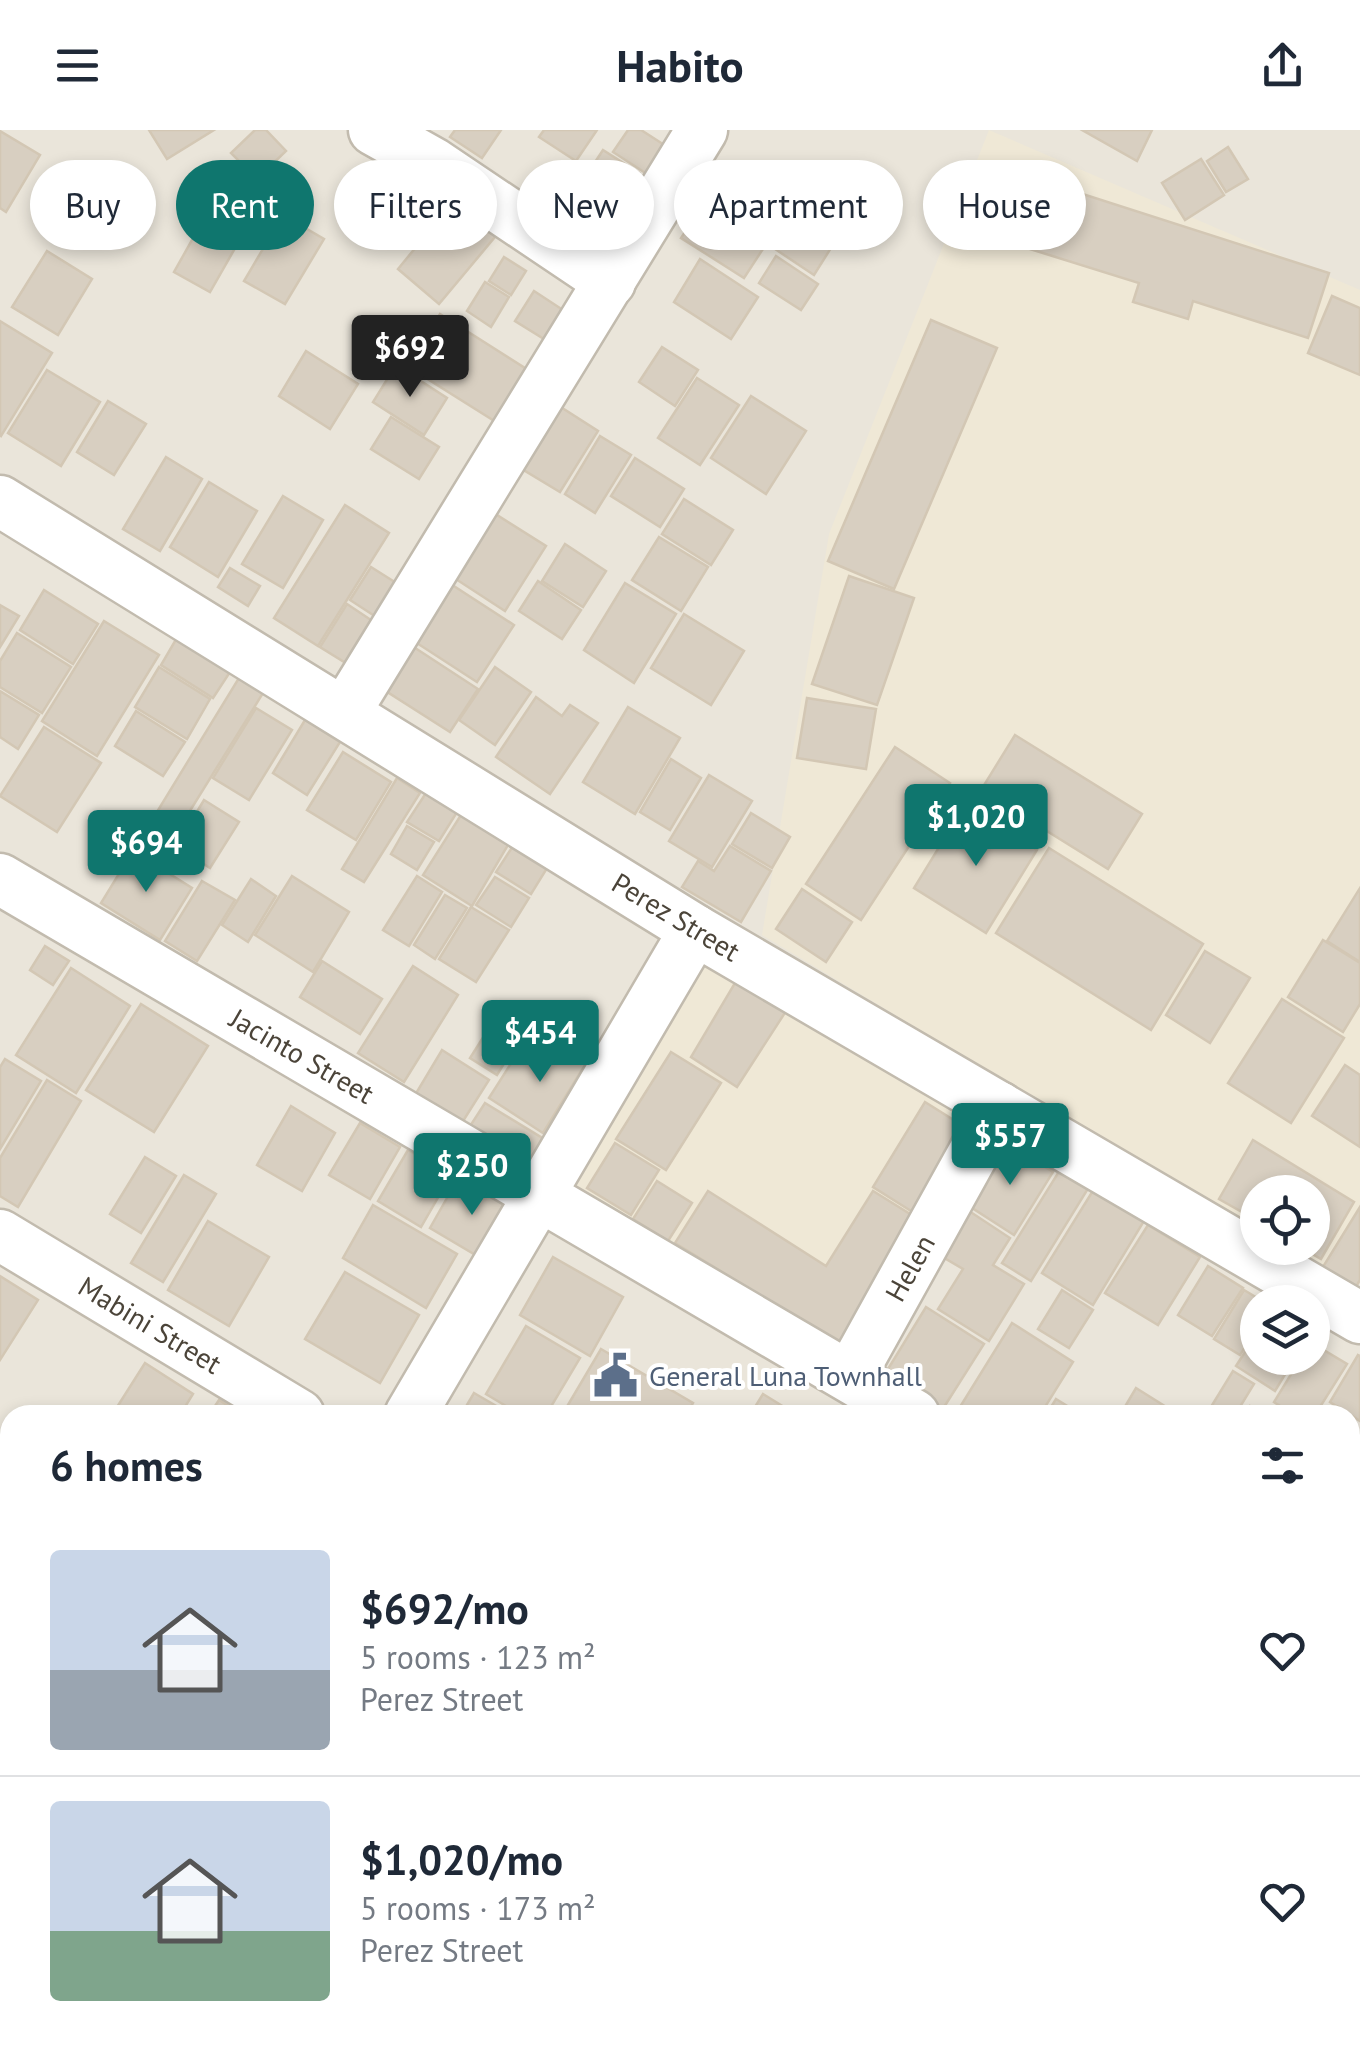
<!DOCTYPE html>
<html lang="en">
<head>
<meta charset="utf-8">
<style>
  :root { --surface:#fff; --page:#f2f2f3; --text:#1f2937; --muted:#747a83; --line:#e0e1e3; --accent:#0f766e }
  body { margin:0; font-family:"PT Sans",sans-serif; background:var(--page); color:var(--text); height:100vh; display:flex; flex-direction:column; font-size:38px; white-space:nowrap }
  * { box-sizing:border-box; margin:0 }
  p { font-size:32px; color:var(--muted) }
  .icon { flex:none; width:55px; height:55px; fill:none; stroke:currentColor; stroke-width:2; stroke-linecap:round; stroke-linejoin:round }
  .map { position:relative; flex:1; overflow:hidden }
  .side { position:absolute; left:0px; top:1275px; width:1360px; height:642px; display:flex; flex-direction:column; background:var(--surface); border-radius:30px 30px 0 0; box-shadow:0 5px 15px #0003 }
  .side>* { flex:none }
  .top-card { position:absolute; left:30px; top:30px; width:1300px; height:90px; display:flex; gap:20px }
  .controls { position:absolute; left:1240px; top:1045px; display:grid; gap:20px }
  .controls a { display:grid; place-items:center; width:90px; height:90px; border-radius:50%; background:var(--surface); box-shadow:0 5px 15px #0003; font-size:50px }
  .price { position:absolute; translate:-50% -85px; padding:0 22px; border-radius:10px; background:var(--accent); color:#fff; font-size:32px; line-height:65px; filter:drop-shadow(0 2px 5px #0008) }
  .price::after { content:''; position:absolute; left:50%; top:60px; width:30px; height:22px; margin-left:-15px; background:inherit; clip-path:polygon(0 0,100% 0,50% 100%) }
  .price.current { background:#222; color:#fff }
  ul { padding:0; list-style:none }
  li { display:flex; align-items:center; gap:30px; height:250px; padding:0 50px }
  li+li { border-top:2px solid var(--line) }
  li span { display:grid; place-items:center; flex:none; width:280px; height:200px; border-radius:10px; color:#555 }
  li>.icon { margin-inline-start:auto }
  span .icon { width:120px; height:120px; fill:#fffc; stroke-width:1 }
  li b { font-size:42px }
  h2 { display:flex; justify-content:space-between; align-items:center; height:120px; padding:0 50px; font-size:42px }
  .pill { padding:0 35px; border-radius:45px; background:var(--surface); box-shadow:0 5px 15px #0003; font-size:35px; line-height:90px }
  .pill.current { background:var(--accent); color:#fff }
  header { display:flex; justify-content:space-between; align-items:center; height:130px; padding:0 50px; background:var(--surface); font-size:45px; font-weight:800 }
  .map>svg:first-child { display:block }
</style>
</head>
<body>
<header><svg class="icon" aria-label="menu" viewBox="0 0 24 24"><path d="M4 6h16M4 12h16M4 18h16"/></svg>Habito<svg class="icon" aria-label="share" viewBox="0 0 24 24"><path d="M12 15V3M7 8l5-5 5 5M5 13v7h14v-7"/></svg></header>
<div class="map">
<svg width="1360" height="1916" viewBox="0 0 1360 1916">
  <rect width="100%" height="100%" fill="#f6f3ec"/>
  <!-- residential -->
  <path fill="#eae5da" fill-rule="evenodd" d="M 0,0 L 1360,0 L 1360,1916 L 0,1916 ZM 1258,1062 L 1312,1062 L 1312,1118 L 1258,1118 ZM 1258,1172 L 1312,1172 L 1312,1228 L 1258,1228 ZM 10,1285 L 1350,1285 L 1350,1908 L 10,1908 Z"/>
  <!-- education -->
  <g fill="#efe8d6">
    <polygon points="989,0 1360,160 1360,1145 1353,1159 1284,1118 1312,1118 1312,1062 1258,1062 1257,1102 762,805 829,404"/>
    <polygon points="705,825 999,977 841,1220 568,1055"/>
  </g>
  <!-- building -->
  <g fill="#d8cfc1" stroke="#d3c7b4" stroke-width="2.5">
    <polygon points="149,0 214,0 167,29"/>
    <polygon points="255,0 266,0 286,21 257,49 231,23"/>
    <polygon points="455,0 501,0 482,28 450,7"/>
    <polygon points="544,0 597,0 576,31 539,7"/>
    <polygon points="628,0 641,0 666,16 647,44 613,22"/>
    <polygon points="1082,0 1152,0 1137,31"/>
    <polygon points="0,1 40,25 6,82 0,78"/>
    <polygon points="1228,17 1248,49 1226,62 1207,31"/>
    <polygon points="603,20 639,43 612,85 576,61"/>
    <polygon points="1201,29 1224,65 1185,90 1162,53"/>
    <polygon points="406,31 440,61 405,102 371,74"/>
    <polygon points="724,42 787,82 744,148 681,108"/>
    <polygon points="1039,50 1329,143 1308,208 1193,171 1188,189 1133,172 1139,153 1017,115"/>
    <polygon points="463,60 505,95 439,174 398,139"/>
    <polygon points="582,72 618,96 601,122 566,98"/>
    <polygon points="802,77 841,102 814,145 775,119"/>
    <polygon points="210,78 246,99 210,162 174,142"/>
    <polygon points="283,85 324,109 285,174 244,151"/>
    <polygon points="47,121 92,149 58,205 12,177"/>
    <polygon points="776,126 818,154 801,180 759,153"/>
    <polygon points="504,127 526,141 511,165 489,151"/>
    <polygon points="700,129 758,167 731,209 674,172"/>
    <polygon points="485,152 509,167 491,197 467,181"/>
    <polygon points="534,161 563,180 544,209 515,191"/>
    <polygon points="1332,166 1360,178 1360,245 1308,223"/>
    <polygon points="440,184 528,240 496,292 407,236"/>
    <polygon points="931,190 997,218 894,459 828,431"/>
    <polygon points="0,191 52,223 1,306 0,305"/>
    <polygon points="662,217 698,240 675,276 639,252"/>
    <polygon points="306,221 358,254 330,299 279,266"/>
    <polygon points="396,235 447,268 424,305 373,272"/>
    <polygon points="47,240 100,272 61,336 8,303"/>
    <polygon points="697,248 739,275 700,335 658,308"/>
    <polygon points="751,266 806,301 766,364 711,328"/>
    <polygon points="108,271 146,294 114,345 77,322"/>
    <polygon points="556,274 598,301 560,362 517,336"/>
    <polygon points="391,287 439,317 419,349 371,319"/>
    <polygon points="600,306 631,325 595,383 565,364"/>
    <polygon points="166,327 202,349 160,421 123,399"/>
    <polygon points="635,328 684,359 660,397 611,366"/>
    <polygon points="209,352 257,381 218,447 170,417"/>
    <polygon points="283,366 323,390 283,458 242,434"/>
    <polygon points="684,369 733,400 711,435 662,404"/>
    <polygon points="345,375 389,403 318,516 274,488"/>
    <polygon points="486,378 546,416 505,481 445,442"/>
    <polygon points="659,407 708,437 681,481 632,450"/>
    <polygon points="565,414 606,441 583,477 542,451"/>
    <polygon points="371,437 409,461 387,494 350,470"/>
    <polygon points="230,438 260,456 248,476 218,457"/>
    <polygon points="849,446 914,468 877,575 812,554"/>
    <polygon points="443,449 514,495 477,552 406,506"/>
    <polygon points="538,451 581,480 562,509 519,481"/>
    <polygon points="625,453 676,484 634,553 584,520"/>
    <polygon points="44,460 98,494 73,534 20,500"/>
    <polygon points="347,474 383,498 357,540 320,517"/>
    <polygon points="0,475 19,486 0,517"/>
    <polygon points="684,484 744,521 711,575 651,538"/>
    <polygon points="104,491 159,525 97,626 42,591"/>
    <polygon points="17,503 71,537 42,583 0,557 0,531"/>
    <polygon points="178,506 232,539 213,568 161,535"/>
    <polygon points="406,512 478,559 450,602 378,556"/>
    <polygon points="159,537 210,569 187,609 135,577"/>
    <polygon points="495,537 531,562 495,615 459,590"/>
    <polygon points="239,548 263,563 175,705 152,690"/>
    <polygon points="0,561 39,585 18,619 0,607"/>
    <polygon points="536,567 562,586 570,575 598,593 550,664 496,627"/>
    <polygon points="807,568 876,579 866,639 797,628"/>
    <polygon points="628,577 680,608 635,684 583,652"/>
    <polygon points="256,578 292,600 249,670 213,648"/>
    <polygon points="136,581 185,612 163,646 115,616"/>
    <polygon points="305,590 340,612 307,665 273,643"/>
    <polygon points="44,597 101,633 57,702 0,666"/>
    <polygon points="1015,605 1142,684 1108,739 981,660"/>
    <polygon points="895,617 950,653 861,790 806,754"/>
    <polygon points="343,622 391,652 356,710 307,680"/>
    <polygon points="671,629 701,648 670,700 640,682"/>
    <polygon points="709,645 752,671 712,737 669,711"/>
    <polygon points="397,648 420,663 364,752 342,739"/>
    <polygon points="428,660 459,679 439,711 407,692"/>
    <polygon points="204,670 239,692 210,738 176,716"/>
    <polygon points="965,675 1037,720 986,803 914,758"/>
    <polygon points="751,683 790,707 772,738 732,714"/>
    <polygon points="461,685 508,715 472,776 423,745"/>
    <polygon points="407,696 434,712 417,740 391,724"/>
    <polygon points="515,713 549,735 531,764 496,742"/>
    <polygon points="730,716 771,741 741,792 682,757 698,731 714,741"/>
    <polygon points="1049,718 1203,814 1151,900 996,803"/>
    <polygon points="133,721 192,758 160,810 101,773"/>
    <polygon points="292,746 349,782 313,842 255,805"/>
    <polygon points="417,746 442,762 409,816 383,800"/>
    <polygon points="495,747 529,768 511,797 476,775"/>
    <polygon points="251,749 276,766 248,812 222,795"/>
    <polygon points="202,751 235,770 197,831 165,811"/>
    <polygon points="1360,758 1360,832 1327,811"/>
    <polygon points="802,759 852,792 826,832 776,799"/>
    <polygon points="445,765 467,778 435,829 414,815"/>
    <polygon points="471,777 509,800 476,852 439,829"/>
    <polygon points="1323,810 1360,833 1360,874 1343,902 1288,867"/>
    <polygon points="45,816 69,831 53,855 30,840"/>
    <polygon points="1205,821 1250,848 1210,913 1166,885"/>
    <polygon points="322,831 382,869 360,904 300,867"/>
    <polygon points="413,836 458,865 404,952 358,923"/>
    <polygon points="71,838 130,876 76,963 16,925"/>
    <polygon points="738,848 788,878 737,957 691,927"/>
    <polygon points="1282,869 1344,908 1291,993 1228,953"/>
    <polygon points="141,874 208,916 154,1002 86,960"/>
    <polygon points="494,890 521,906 497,945 470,928"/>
    <polygon points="563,907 591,925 543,1003 489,968 517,924 543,940"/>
    <polygon points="442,920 489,950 458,999 412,970"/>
    <polygon points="671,922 721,953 666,1040 616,1009"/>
    <polygon points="5,929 41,951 0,1019 0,937"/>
    <polygon points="1345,935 1360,945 1360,1017 1312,986"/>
    <polygon points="47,950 81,971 18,1077 0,1066 0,1028"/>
    <polygon points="925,972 971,1001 919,1086 873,1057"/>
    <polygon points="485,973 544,1009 523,1044 463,1007"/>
    <polygon points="291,976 335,1003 302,1061 257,1035"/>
    <polygon points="360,993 400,1017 370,1069 329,1045"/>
    <polygon points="1253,1010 1354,1072 1321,1129 1302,1118 1312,1118 1312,1062 1258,1062 1258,1091 1219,1069"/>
    <polygon points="1005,1011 1053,1042 1014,1105 966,1074"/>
    <polygon points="615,1013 659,1040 631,1085 587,1058"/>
    <polygon points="408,1020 451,1045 421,1097 378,1071"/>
    <polygon points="145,1027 176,1046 141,1103 110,1084"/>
    <polygon points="1060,1040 1089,1057 1031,1151 1002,1133"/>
    <polygon points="184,1045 216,1064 163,1152 131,1133"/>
    <polygon points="459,1047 513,1079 484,1130 430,1098"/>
    <polygon points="657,1051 692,1073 668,1111 633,1089"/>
    <polygon points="1094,1059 1144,1091 1093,1175 1042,1143"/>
    <polygon points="708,1061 826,1136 873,1061 918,1089 841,1215 675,1113"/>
    <polygon points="373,1075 457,1124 426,1178 343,1128"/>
    <polygon points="1360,1077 1360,1150 1351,1165 1318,1145"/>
    <polygon points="969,1081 1010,1108 993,1135 1024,1154 989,1211 938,1179 963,1139 941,1126"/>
    <polygon points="208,1091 269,1127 229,1196 168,1160"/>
    <polygon points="1148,1095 1200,1127 1158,1195 1105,1163"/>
    <polygon points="553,1127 623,1167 590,1226 520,1185"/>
    <polygon points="1208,1136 1243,1158 1212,1206 1178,1185"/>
    <polygon points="345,1142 419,1185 380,1253 305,1209"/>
    <polygon points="0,1146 38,1170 0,1230"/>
    <polygon points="1062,1160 1093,1180 1069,1218 1038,1199"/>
    <polygon points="1244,1160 1264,1172 1258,1172 1258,1197 1240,1225 1214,1209"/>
    <polygon points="926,1177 984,1214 939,1285 880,1252"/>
    <polygon points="1012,1193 1073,1232 1040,1285 955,1285"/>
    <polygon points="526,1196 580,1228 546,1285 521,1285 486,1264"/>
    <polygon points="1258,1202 1258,1228 1295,1228 1275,1261 1236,1236"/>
    <polygon points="1312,1213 1347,1234 1315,1285 1294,1285 1274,1272 1301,1228 1312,1228"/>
    <polygon points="601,1219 693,1273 686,1285 562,1285"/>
    <polygon points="1358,1225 1360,1226 1360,1291 1330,1272"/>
    <polygon points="145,1233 193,1264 180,1285 112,1285"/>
    <polygon points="1233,1241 1254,1254 1235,1285 1206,1285"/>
    <polygon points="1136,1258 1179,1285 1120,1285"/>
    <polygon points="474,1263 512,1285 461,1285"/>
    <polygon points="763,1264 797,1285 750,1285"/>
    <polygon points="1056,1269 1082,1285 1046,1285"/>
    <polygon points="219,1270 243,1285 209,1285"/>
    <polygon points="1250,1276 1265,1285 1244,1285"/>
    <polygon points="1360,1304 1360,1339 1350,1333 1350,1320"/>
    <polygon points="0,1341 10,1347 10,1408 0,1423"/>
    <polygon points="1352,1342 1360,1347 1360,1396 1350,1412"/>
    <polygon points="1350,1439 1360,1446 1350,1471"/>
    <polygon points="1360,1464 1360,1536 1350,1530 1350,1480"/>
    <polygon points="1350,1767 1360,1773 1360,1814 1353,1826"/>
    <polygon points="1360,1835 1360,1900 1350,1894 1350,1852"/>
    <polygon points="49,1908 70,1908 82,1916 42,1916"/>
    <polygon points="107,1908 141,1908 135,1916 118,1916"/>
    <polygon points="177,1908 243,1908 246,1909 241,1916 171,1916"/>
    <polygon points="263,1908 326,1908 320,1916 262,1916 258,1914"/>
    <polygon points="343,1908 407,1908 401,1916 355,1916"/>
    <polygon points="477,1908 496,1908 507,1915 471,1916"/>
    <polygon points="577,1908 650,1908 663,1916 571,1916"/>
    <polygon points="749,1908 781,1908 775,1916 762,1916"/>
    <polygon points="865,1908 957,1908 952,1916 877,1916"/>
    <polygon points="978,1908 1030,1908 1043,1916 972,1916"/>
    <polygon points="1071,1908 1137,1908 1149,1916 1083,1916"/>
    <polygon points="1222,1908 1252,1908 1266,1916 1217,1916"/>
  </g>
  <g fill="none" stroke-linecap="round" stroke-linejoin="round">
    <defs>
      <g id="minor">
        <polyline points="374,0 433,33 610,152"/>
        <polyline points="0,371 695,800 1360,1188"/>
        <polyline points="345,582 702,0"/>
        <polyline points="0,749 914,1285"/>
        <polyline points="0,1105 299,1285"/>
        <polyline points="850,1246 999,977"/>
        <polyline points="410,1285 695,800"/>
        <polyline points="0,1473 10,1479"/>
        <polyline points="1350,1551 1360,1557"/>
        <polyline points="1350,1647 1360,1631"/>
        <polyline points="0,1905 10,1893"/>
        <polyline points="714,1908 727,1916"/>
        <polyline points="1313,1908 1329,1916"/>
        <polyline points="405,1916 412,1908"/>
        <polyline points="1179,1916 1185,1908"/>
      </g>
    </defs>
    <!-- minor casing -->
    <use href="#minor" stroke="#c2bbae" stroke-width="55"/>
    <!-- minor -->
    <use href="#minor" stroke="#fff" stroke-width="50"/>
  </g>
  <!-- icons -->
  <defs>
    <symbol id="civic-bare" viewBox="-9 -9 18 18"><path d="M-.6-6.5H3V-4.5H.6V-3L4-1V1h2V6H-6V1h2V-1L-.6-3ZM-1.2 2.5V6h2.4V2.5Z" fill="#5c6f8a" stroke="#fff" stroke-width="2.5" paint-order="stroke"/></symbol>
  </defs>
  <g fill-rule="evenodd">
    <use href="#civic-bare" x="584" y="1214" width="63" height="63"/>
  </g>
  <g text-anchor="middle" stroke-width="8" stroke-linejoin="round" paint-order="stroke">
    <!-- street labels -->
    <g font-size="28" fill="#4b4439" stroke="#fff">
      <text transform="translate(676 787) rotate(31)" y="10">Perez Street</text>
      <text transform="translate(302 926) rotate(30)" y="10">Jacinto Street</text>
      <text transform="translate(910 1138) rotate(-61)" y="10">Helen</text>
      <text transform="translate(150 1195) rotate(31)" y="10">Mabini Street</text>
    </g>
    <!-- service labels -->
    <g font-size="28" fill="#4e5e75" stroke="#fff" text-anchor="start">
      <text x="649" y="1256">General Luna Townhall</text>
    </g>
  </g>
</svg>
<div class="controls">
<a><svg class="icon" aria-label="locate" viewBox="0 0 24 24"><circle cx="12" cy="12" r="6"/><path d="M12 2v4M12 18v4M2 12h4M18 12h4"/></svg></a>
<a><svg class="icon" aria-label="layers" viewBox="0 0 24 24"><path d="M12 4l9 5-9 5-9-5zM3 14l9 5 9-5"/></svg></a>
</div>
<b class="price current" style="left:410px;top:270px">$692</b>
<b class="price" style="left:976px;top:739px">$1,020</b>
<b class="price" style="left:146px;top:765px">$694</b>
<b class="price" style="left:540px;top:955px">$454</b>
<b class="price" style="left:1010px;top:1058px">$557</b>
<b class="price" style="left:472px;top:1088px">$250</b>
<div class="top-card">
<a class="pill">Buy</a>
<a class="pill current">Rent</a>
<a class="pill">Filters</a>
<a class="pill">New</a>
<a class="pill">Apartment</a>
<a class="pill">House</a>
</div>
<section class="side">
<h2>6 homes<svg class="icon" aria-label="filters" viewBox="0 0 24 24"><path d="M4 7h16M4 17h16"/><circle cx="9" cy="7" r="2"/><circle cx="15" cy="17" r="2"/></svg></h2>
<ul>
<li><span style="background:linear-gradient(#c9d6e8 60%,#9aa5b1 0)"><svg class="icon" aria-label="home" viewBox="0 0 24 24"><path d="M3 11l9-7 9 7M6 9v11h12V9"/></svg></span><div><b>$692/mo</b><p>5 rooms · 123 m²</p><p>Perez Street</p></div><svg class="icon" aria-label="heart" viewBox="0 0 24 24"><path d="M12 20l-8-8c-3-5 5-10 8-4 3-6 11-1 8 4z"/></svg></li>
<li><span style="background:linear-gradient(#c9d6e8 65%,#7fa58c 0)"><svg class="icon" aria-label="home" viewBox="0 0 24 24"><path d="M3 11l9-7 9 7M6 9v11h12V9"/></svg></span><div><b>$1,020/mo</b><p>5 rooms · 173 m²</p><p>Perez Street</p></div><svg class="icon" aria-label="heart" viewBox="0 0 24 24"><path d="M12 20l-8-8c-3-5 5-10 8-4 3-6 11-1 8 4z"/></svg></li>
</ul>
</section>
</div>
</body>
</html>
